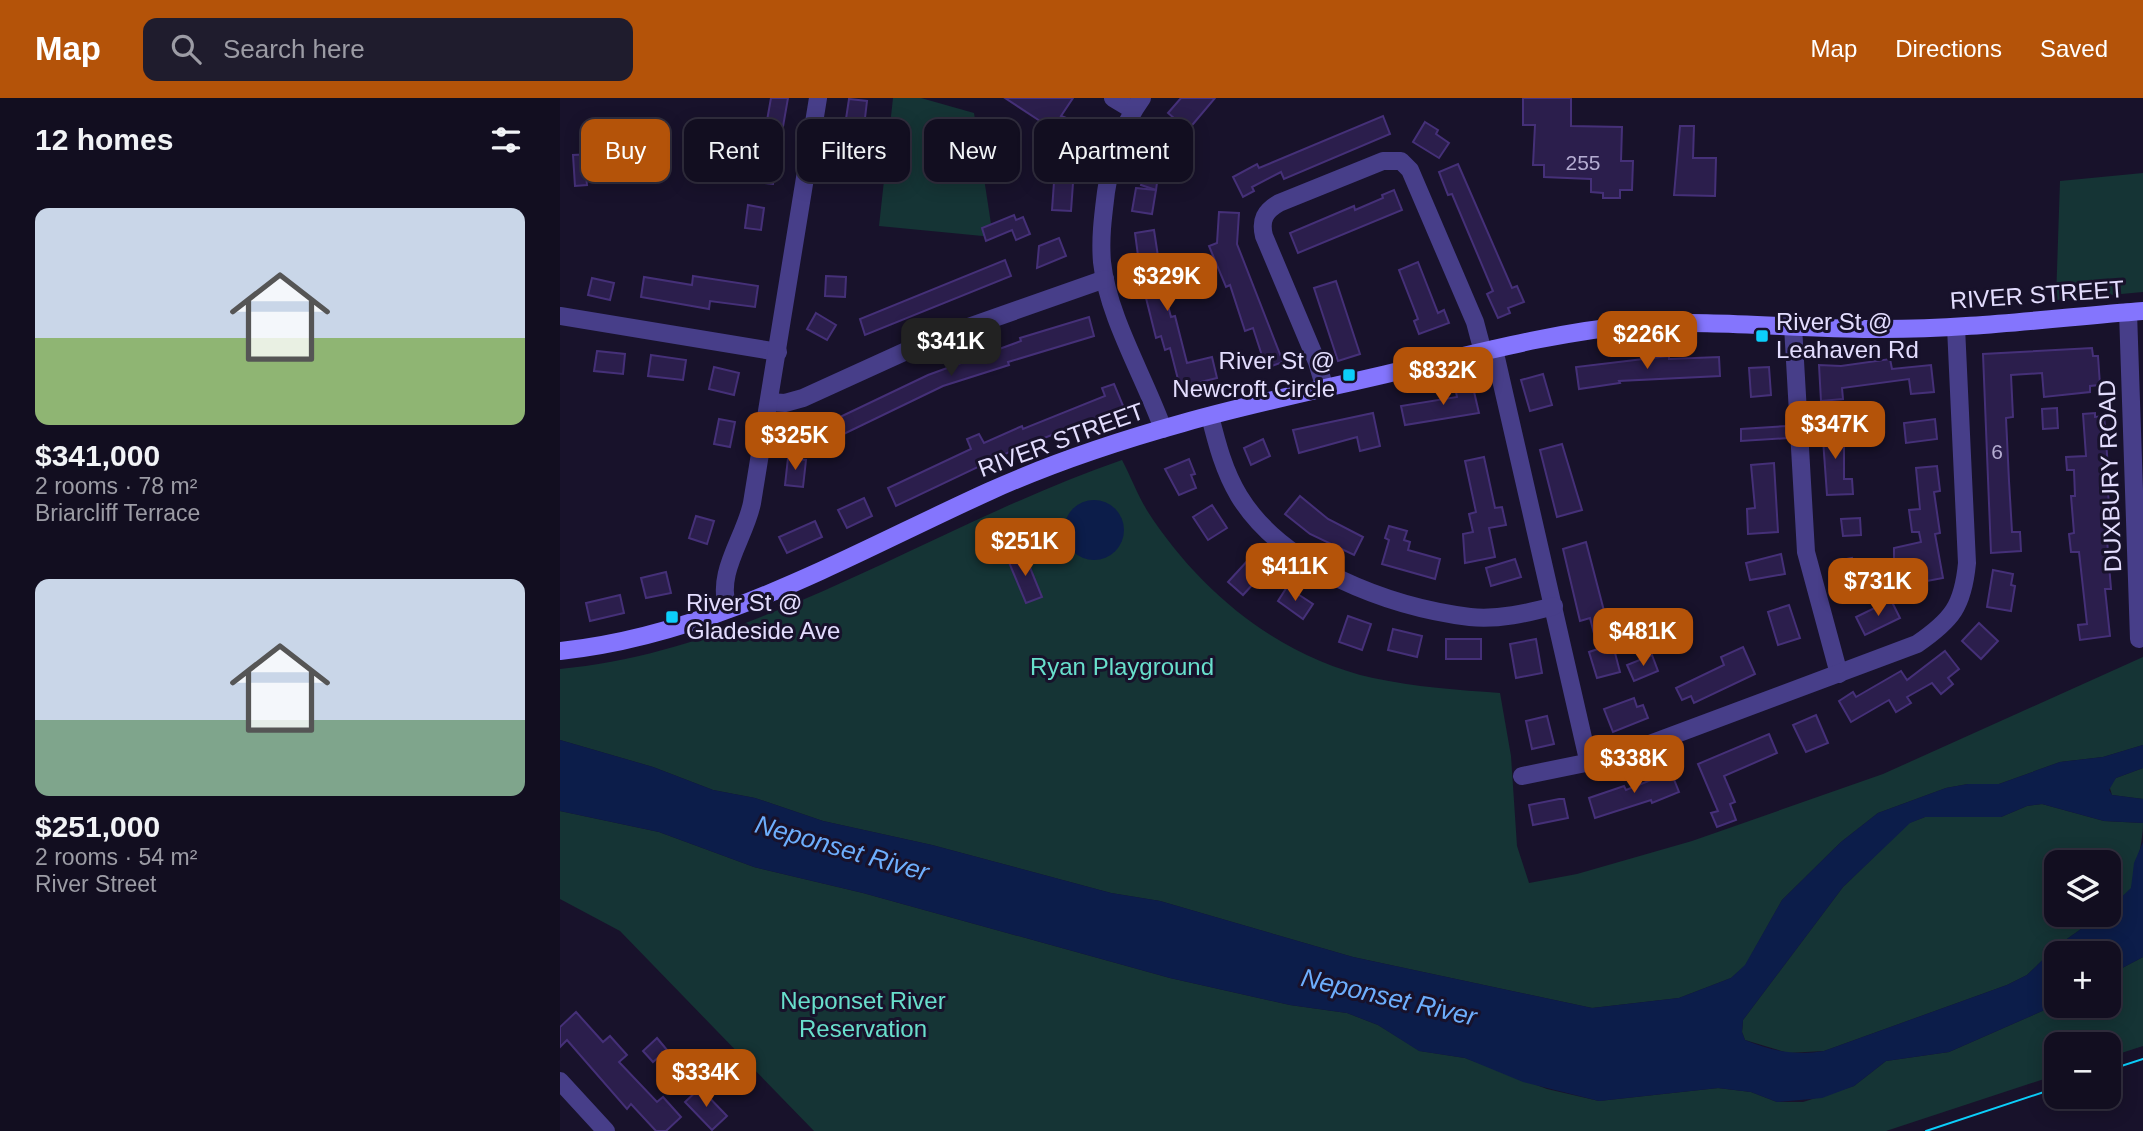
<!DOCTYPE html>
<html lang="en">
<head>
<meta charset="utf-8">
<style>
  :root { --surface:#120e20; --page:#1f1c2d; --text:#f1f3f6; --muted:#9c9ca5; --line:#312e3e; --accent:#b45309 }
  body { margin:0; font-family:Helvetica,sans-serif; background:var(--page); color:var(--text); height:100vh; display:flex; flex-direction:column; font-size:26px; white-space:nowrap }
  * { box-sizing:border-box; margin:0 }
  p { font-size:23px; color:var(--muted) }
  .icon { flex:none; width:38px; height:38px; fill:none; stroke:currentColor; stroke-width:2; stroke-linecap:round; stroke-linejoin:round }
  .map { position:relative; flex:1; overflow:hidden }
  .drawer { display:flex; flex-direction:column; background:var(--surface); width:560px }
  .drawer>* { flex:none }
  .top-card { position:absolute; left:21px; top:21px; width:665px; height:63px; display:flex; gap:14px }
  .controls { position:absolute; left:1484px; top:752px; display:grid; gap:14px }
  .controls a { display:grid; place-items:center; width:77px; height:77px; border-radius:14px; background:var(--surface); box-shadow:0 4px 18px #0003,0 0 0 2px var(--line); font-size:35px }
  .price { position:absolute; translate:-50% -60px; padding:0 16px; border-radius:14px; background:var(--accent); color:#fff; font-size:23px; line-height:46px; filter:drop-shadow(0 2px 4px #0008) }
  .price::after { content:''; position:absolute; left:50%; top:42px; width:21px; height:16px; margin-left:-10px; background:inherit; clip-path:polygon(0 0,100% 0,50% 100%) }
  .price.selected { background:#222; color:#fff }
  ul { padding:0; list-style:none }
  li { display:grid; align-content:center; gap:14px; height:371px; padding:0 35px }
  li span { display:grid; place-items:center; height:217px; border-radius:14px; color:#555 }
  li>.icon { margin-inline-start:auto }
  span .icon { width:126px; height:126px; fill:#fffc; stroke-width:1 }
  li b { font-size:30px }
  h2 { display:flex; justify-content:space-between; align-items:center; height:84px; padding:0 35px; font-size:30px }
  .pill { padding:0 24px; border-radius:14px; background:var(--surface); box-shadow:0 4px 18px #0003,0 0 0 2px var(--line); font-size:24px; line-height:63px }
  .pill.selected { background:var(--accent); color:#fff }
  header { display:flex; align-items:center; gap:42px; box-sizing:border-box; height:98px; padding:0 35px; background:var(--accent); color:#fff }
  header strong { font-size:33px }
  nav { display:flex; gap:38px; margin-inline-start:auto; font-size:24px }
  .search { width:490px; height:63px; background:var(--page); display:flex; align-items:center; gap:18px; box-sizing:border-box; padding:0 24px; border-radius:14px; color:var(--muted); font-size:26px }
  main { display:flex; flex:1; min-height:0 }
  .map>svg:first-child { display:block }
</style>
</head>
<body>
<header>
<strong>Map</strong>
<div class="search"><svg class="icon" aria-label="search" viewBox="0 0 24 24"><circle cx="10" cy="10" r="6"/><path d="M15 15l6 6"/></svg>Search here</div>
<nav><a>Map</a><a>Directions</a><a>Saved</a></nav>
</header>
<main>
<section class="drawer">
<h2>12 homes<svg class="icon" aria-label="filters" viewBox="0 0 24 24"><path d="M4 7h16M4 17h16"/><circle cx="9" cy="7" r="2"/><circle cx="15" cy="17" r="2"/></svg></h2>
<ul>
<li><span style="background:linear-gradient(#c9d6e8 60%,#8fb573 0)"><svg class="icon" aria-label="home" viewBox="0 0 24 24"><path d="M3 11l9-7 9 7M6 9v11h12V9"/></svg></span><div><b>$341,000</b><p>2 rooms · 78 m²</p><p>Briarcliff Terrace</p></div></li>
<li><span style="background:linear-gradient(#c9d6e8 65%,#7fa58c 0)"><svg class="icon" aria-label="home" viewBox="0 0 24 24"><path d="M3 11l9-7 9 7M6 9v11h12V9"/></svg></span><div><b>$251,000</b><p>2 rooms · 54 m²</p><p>River Street</p></div></li>
</ul>
</section>
<div class="map">
<svg width="1583" height="1033" viewBox="0 0 1583 1033">
  <rect width="100%" height="100%" fill="#18122b"/>
  <!-- green -->
  <g fill="#153435">
    <polygon points="333,0 361,0 414,15 433,139 319,128"/>
    <polygon points="1583,75 1583,194 1496,202 1500,83"/>
    <path d="M 562,362 C 571,379 578,398 588,414 C 640,494 719,559 813,580 C 855,589 898,592 940,595 L 951,658 L 957,748 L 969,785 L 1017,776 L 1132,743 L 1323,676 L 1583,559 L 1583,647 L 1543,659 L 1500,664 L 1439,686 L 1408,686 L 1386,690 L 1318,715 L 1281,744 L 1222,802 L 1185,868 L 1171,880 L 1119,900 L 1032,910 L 793,859 L 600,803 L 551,795 L 372,747 L 263,723 L 195,700 L 153,692 L 93,669 L 0,642 L 0,571 C 192,554 380,424 562,362 Z"/>
    <polygon points="1583,670 1583,701 1552,697 1549,687 1556,680"/>
    <path d="M 1482,706 L 1544,723 L 1583,725 C 1583,744 1576,770 1571,791 L 1549,811 L 1549,765 L 1496,765 L 1496,817 L 1541,817 L 1497,848 L 1467,877 L 1447,887 L 1264,953 L 1228,955 L 1185,942 L 1182,934 L 1183,922 L 1283,789 L 1349,725 L 1365,719 L 1441,719 L 1467,708 Z"/>
    <polygon points="0,713 99,734 194,769 303,795 610,880 730,907 787,915 818,927 860,953 905,960 987,991 1039,1003 1158,990 1191,994 1217,1004 1243,1004 1294,988 1326,963 1389,954 1496,907 1549,908 1549,877 1583,859 1583,948 1549,959 1549,947 1496,947 1496,977 1326,1033 254,1033 60,833 0,801"/>
  </g>
  <!-- water -->
  <g fill="#0c1d4a">
    <circle cx="534" cy="432" r="30"/>
    <path d="M 0,642 L 93,669 L 153,692 L 195,700 L 263,723 L 372,747 L 551,795 L 600,803 L 793,859 L 1032,910 L 1119,900 L 1171,880 L 1185,867 L 1222,802 L 1281,744 L 1318,715 L 1386,690 L 1408,686 L 1439,686 L 1500,664 L 1543,659 L 1583,647 L 1583,670 L 1556,680 L 1549,692 L 1552,697 L 1583,701 L 1583,725 L 1544,723 L 1482,706 L 1467,708 L 1441,719 L 1365,719 L 1350,725 L 1283,789 L 1183,922 L 1182,934 L 1185,942 C 1212,953 1235,958 1264,953 L 1447,887 L 1467,877 L 1497,848 L 1541,817 L 1549,817 L 1549,811 L 1571,790 L 1574,765 L 1583,744 L 1583,859 L 1549,877 L 1549,856 L 1496,856 L 1496,907 L 1389,954 L 1326,963 L 1294,988 L 1262,1000 L 1217,1004 L 1191,994 L 1158,990 L 1039,1003 L 963,984 L 905,960 L 859,953 L 818,927 L 787,915 L 730,907 L 610,880 L 303,795 L 194,769 L 99,734 L 0,713 Z"/>
  </g>
  <!-- building -->
  <g fill="#2b1e4c" stroke="#453078" stroke-width="2">
    <polygon points="211,0 228,0 213,86 196,84"/>
    <polygon points="445,0 513,0 501,18 536,31 523,66 501,59 505,49 479,32 483,25"/>
    <polygon points="621,0 655,0 628,32 608,15"/>
    <polygon points="963,0 1011,0 1011,28 1062,29 1061,63 1073,63 1072,92 1060,92 1060,100 1043,100 1043,95 1031,94 1031,81 984,79 984,67 973,67 975,27 963,27"/>
    <polygon points="289,1 307,3 303,37 284,34"/>
    <polygon points="823,18 830,36 724,81 721,74 692,89 694,93 683,99 673,79 697,66 699,70"/>
    <polygon points="865,24 878,32 876,36 889,45 879,60 853,44"/>
    <polygon points="1120,28 1134,28 1133,60 1156,60 1155,98 1114,97"/>
    <polygon points="596,38 615,44 606,73 599,71 596,92 581,87"/>
    <polygon points="33,56 33,78 26,78 27,87 15,88 13,57"/>
    <polygon points="898,66 952,190 957,188 964,204 948,210 950,215 938,220 927,196 933,193 892,96 888,97 879,74"/>
    <polygon points="494,84 513,85 511,113 492,112"/>
    <polygon points="576,90 596,92 592,116 572,113"/>
    <polygon points="834,92 842,112 738,155 730,135 794,108 795,112 823,100 822,97"/>
    <polygon points="188,107 204,110 201,132 185,130"/>
    <polygon points="659,114 679,115 677,146 723,264 706,270 693,230 685,233 670,187 666,189 649,148 657,145"/>
    <polygon points="454,117 456,122 463,119 470,136 456,142 452,132 426,143 422,130"/>
    <polygon points="594,132 601,178 612,176 616,190 604,193 611,219 615,218 627,265 652,259 657,280 620,289 610,250 605,252 601,238 596,240 581,180 575,135"/>
    <polygon points="499,140 506,158 477,170 479,148"/>
    <polygon points="445,162 451,178 305,237 300,221"/>
    <polygon points="858,164 878,215 884,212 889,225 859,236 854,223 858,221 839,172"/>
    <polygon points="133,178 198,188 195,209 150,203 149,211 81,199 84,179 132,187"/>
    <polygon points="266,178 286,179 285,199 265,198"/>
    <polygon points="32,180 54,185 50,202 28,197"/>
    <polygon points="776,183 800,256 778,263 754,190"/>
    <polygon points="256,215 276,227 267,242 247,231"/>
    <polygon points="529,219 534,238 448,264 449,267 383,288 269,343 271,348 260,354 248,328 278,320 368,277 461,243 460,240"/>
    <polygon points="1532,250 1533,258 1538,258 1540,287 1530,288 1530,294 1484,299 1482,275 1451,277 1453,319 1446,320 1449,383 1452,434 1460,434 1461,453 1431,455 1423,256"/>
    <polygon points="37,253 65,256 63,276 34,273"/>
    <polygon points="91,257 126,262 123,282 88,278"/>
    <polygon points="1109,258 1109,261 1159,259 1160,278 1059,283 1060,285 1019,291 1016,269"/>
    <polygon points="1330,261 1332,271 1371,267 1374,294 1351,296 1349,281 1282,290 1283,301 1261,303 1259,267 1281,268"/>
    <polygon points="154,269 179,275 174,297 149,291"/>
    <polygon points="1209,269 1211,297 1191,299 1189,270"/>
    <polygon points="983,276 992,307 970,313 961,282"/>
    <polygon points="912,285 919,315 845,327 841,308 897,299 895,289"/>
    <polygon points="554,286 566,315 551,321 549,315 458,350 336,408 328,390 411,351 407,341 419,336 424,345 462,328 463,331 545,298 542,290"/>
    <polygon points="1497,310 1498,330 1483,331 1482,311"/>
    <polygon points="813,315 820,348 800,353 797,339 739,355 733,332"/>
    <polygon points="1535,315 1535,319 1544,318 1548,369 1541,369 1544,396 1548,395 1550,416 1545,417 1551,491 1545,491 1550,538 1520,542 1518,527 1527,526 1519,454 1511,454 1509,436 1514,435 1511,398 1515,398 1514,372 1507,372 1506,359 1526,358 1523,316"/>
    <polygon points="159,321 175,324 170,349 154,346"/>
    <polygon points="1375,321 1377,341 1346,345 1344,325"/>
    <polygon points="1284,326 1284,381 1292,381 1293,396 1267,397 1262,327"/>
    <polygon points="1227,328 1228,340 1181,343 1181,331"/>
    <polygon points="703,341 710,358 691,367 684,350"/>
    <polygon points="1002,346 1022,412 997,419 980,352"/>
    <polygon points="924,359 935,410 942,409 946,427 929,430 935,459 905,465 903,436 913,434 909,416 916,414 905,363"/>
    <polygon points="228,360 246,362 243,389 225,387"/>
    <polygon points="629,361 635,376 631,377 636,390 619,397 605,371"/>
    <polygon points="1214,365 1218,434 1188,436 1187,411 1195,410 1191,367"/>
    <polygon points="1377,368 1380,393 1374,394 1380,435 1375,436 1383,480 1356,485 1353,464 1334,465 1334,450 1361,444 1359,434 1352,434 1349,412 1360,411 1356,370"/>
    <polygon points="740,398 768,421 803,439 794,457 750,436 725,416"/>
    <polygon points="304,400 312,418 287,430 278,412"/>
    <polygon points="652,407 667,430 648,442 633,419"/>
    <polygon points="136,418 154,423 147,446 129,440"/>
    <polygon points="1300,420 1301,437 1283,438 1281,421"/>
    <polygon points="255,423 262,439 227,455 219,439"/>
    <polygon points="829,428 847,433 844,442 850,444 848,452 880,461 875,481 822,466 829,442 825,440"/>
    <polygon points="1026,444 1060,574 1037,580 1029,554 1038,551 1030,520 1020,523 1003,451"/>
    <polygon points="464,455 482,499 466,505 448,462"/>
    <polygon points="1221,456 1225,476 1190,482 1186,465"/>
    <polygon points="690,460 705,473 683,497 668,484"/>
    <polygon points="1292,460 1297,484 1281,488 1276,463"/>
    <polygon points="955,461 961,479 931,488 926,470"/>
    <polygon points="1433,472 1453,476 1451,487 1455,488 1451,513 1427,509"/>
    <polygon points="106,474 111,495 86,500 81,480"/>
    <polygon points="727,489 753,506 743,521 718,503"/>
    <polygon points="60,497 64,515 30,523 26,505"/>
    <polygon points="1331,502 1340,520 1305,537 1296,519"/>
    <polygon points="1229,507 1240,540 1218,547 1208,514"/>
    <polygon points="788,518 811,526 802,552 779,544"/>
    <polygon points="1419,525 1438,543 1421,561 1402,543"/>
    <polygon points="833,531 862,538 857,559 828,552"/>
    <rect x="886" y="541" width="35" height="20"/>
    <polygon points="976,541 982,575 956,580 950,546"/>
    <polygon points="1183,549 1195,576 1134,605 1131,598 1122,602 1116,590 1164,567 1161,559"/>
    <polygon points="1385,553 1399,571 1388,580 1393,586 1381,596 1372,585 1347,599 1351,605 1336,614 1329,602 1291,624 1279,603 1293,594 1296,599 1341,573 1347,582"/>
    <polygon points="1092,557 1098,573 1074,583 1067,567"/>
    <polygon points="1074,600 1077,609 1083,607 1088,620 1053,634 1044,611"/>
    <polygon points="1256,617 1268,645 1246,654 1233,627"/>
    <polygon points="987,618 994,646 972,651 966,623"/>
    <polygon points="1209,636 1217,655 1164,678 1175,704 1170,706 1176,722 1157,729 1151,715 1158,713 1138,666"/>
    <polygon points="1111,674 1119,694 1092,705 1091,702 1035,720 1029,700 1064,688 1066,692"/>
    <polygon points="999,701 1004,701 1008,720 973,727 969,707"/>
    <polygon points="16,914 43,944 50,938 67,957 59,964 97,1004 103,999 121,1019 106,1033 96,1033 71,1006 67,1011 7,942 0,949 0,929"/>
    <polygon points="97,940 107,952 93,964 83,953"/>
    <polygon points="140,990 167,1018 152,1032 125,1004"/>
  </g>
  <g fill="none" stroke-linecap="round" stroke-linejoin="round">
    <!-- minor -->
    <g stroke="#473e89" stroke-width="18">
      <polyline points="553,0 573,12"/>
      <path d="M 582,0 C 562,28 551,60 546,94 C 543,118 540,140 542,164 C 548,219 584,278 603,331"/>
      <polyline points="1568,214 1579,541"/>
      <polyline points="0,218 218,254"/>
      <polyline points="1233,228 1246,454 1279,576"/>
      <polyline points="934,251 1029,666"/>
      <path d="M 765,291 L 757,264 L 704,138 C 700,122 705,113 719,105 L 823,63 L 841,63 L 850,72 L 915,224 L 923,254"/>
      <polyline points="209,304 225,305 243,300 366,244 545,181"/>
      <path d="M 650,318 C 657,346 664,373 679,398 C 723,470 830,509 910,519 C 938,522 968,515 994,508"/>
      <path d="M 168,511 C 155,475 185,440 192,405 L 258,0"/>
      <path d="M 962,678 L 1055,659 L 1357,546 C 1392,522 1403,508 1407,465 L 1396,229"/>
      <polyline points="0,983 46,1033"/>
    </g>
    <!-- secondary -->
    <path stroke="#8475fd" stroke-width="18" d="M 0,553 C 154,537 291,456 430,393 C 492,365 558,343 623,325 C 697,304 773,289 848,271 C 922,254 997,234 1074,227 C 1153,221 1233,231 1312,231 C 1403,232 1493,220 1583,213"/>
    <!-- tram -->
    <g stroke="#0ccffb" stroke-width="2">
      <polyline points="1549,972 1583,961"/>
      <polyline points="1366,1033 1496,990"/>
    </g>
  </g>
  <!-- markers -->
  <g fill="#0ccffb" stroke="#18122b" stroke-width="2.5">
    <rect x="1195" y="231" width="14" height="14" rx="3.5"/>
    <rect x="782" y="270" width="14" height="14" rx="3.5"/>
    <rect x="105" y="512" width="14" height="14" rx="3.5"/>
  </g>
  <g text-anchor="middle" stroke-width="6" stroke-linejoin="round" paint-order="stroke">
    <!-- number labels -->
    <g font-size="21" fill="#b5add2">
      <text x="1023" y="72">255</text>
      <text x="1437" y="361">6</text>
    </g>
    <!-- street labels -->
    <g font-size="24" fill="#e3ddfe" stroke="#18122b">
      <text transform="translate(1477 197) rotate(-4)" y="8">RIVER STREET</text>
      <text transform="translate(501 342) rotate(-20)" y="8">RIVER STREET</text>
      <text transform="translate(1550 378) rotate(-92)" y="8">DUXBURY ROAD</text>
    </g>
    <!-- poi labels -->
    <g font-size="24" fill="#e3ddfe" stroke="#18122b" text-anchor="start">
      <text x="1216" y="232">River St @<tspan x="1216" dy="28">Leahaven Rd</tspan></text>
      <text x="775" y="271" text-anchor="end">River St @<tspan x="775" dy="28">Newcroft Circle</tspan></text>
      <text x="126" y="513">River St @<tspan x="126" dy="28">Gladeside Ave</tspan></text>
    </g>
    <!-- park labels -->
    <g font-size="24" fill="#68dfcc" stroke="#18122b">
      <text x="562" y="577">Ryan Playground</text>
      <text x="303" y="911">Neponset River<tspan x="303" dy="28">Reservation</tspan></text>
    </g>
    <!-- water labels -->
    <g font-size="26" font-style="italic" fill="#6daefd" stroke="#18122b">
      <text transform="translate(282 750) rotate(16)" y="9">Neponset River</text>
      <text transform="translate(829 899) rotate(13)" y="9">Neponset River</text>
    </g>
  </g>
</svg>
<div class="controls">
<a><svg class="icon" aria-label="layers" viewBox="0 0 24 24"><path d="M12 4l9 5-9 5-9-5zM3 14l9 5 9-5"/></svg></a>
<a>+</a>
<a>−</a>
</div>
<b class="price" style="left:607px;top:215px">$329K</b>
<b class="price" style="left:1087px;top:273px">$226K</b>
<b class="price selected" style="left:391px;top:280px">$341K</b>
<b class="price" style="left:883px;top:309px">$832K</b>
<b class="price" style="left:1275px;top:363px">$347K</b>
<b class="price" style="left:235px;top:374px">$325K</b>
<b class="price" style="left:465px;top:480px">$251K</b>
<b class="price" style="left:735px;top:505px">$411K</b>
<b class="price" style="left:1318px;top:520px">$731K</b>
<b class="price" style="left:1083px;top:570px">$481K</b>
<b class="price" style="left:1074px;top:697px">$338K</b>
<b class="price" style="left:146px;top:1011px">$334K</b>
<div class="top-card">
<a class="pill selected">Buy</a>
<a class="pill">Rent</a>
<a class="pill">Filters</a>
<a class="pill">New</a>
<a class="pill">Apartment</a>
</div>
</div>
</main>
</body>
</html>
